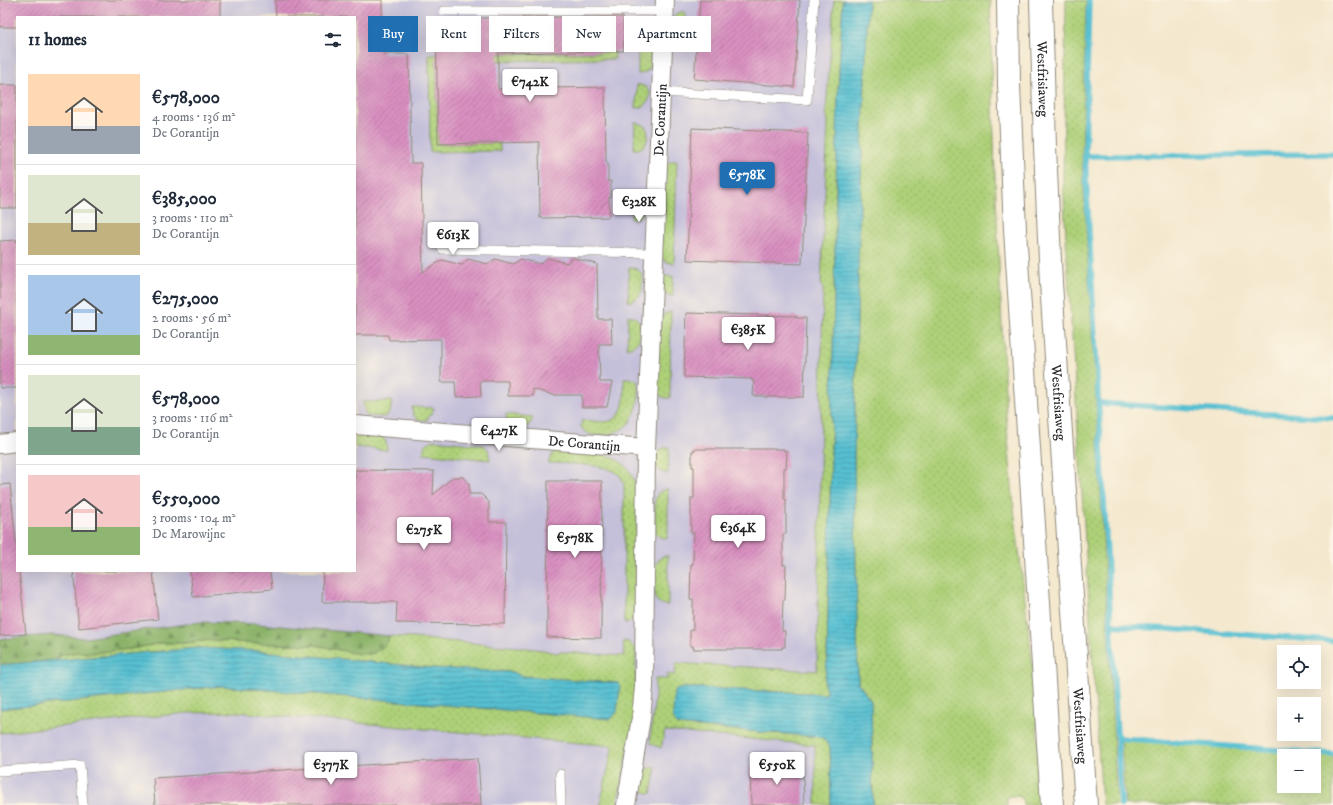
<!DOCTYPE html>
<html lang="en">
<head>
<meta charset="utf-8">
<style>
  :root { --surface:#fff; --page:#f6f6f7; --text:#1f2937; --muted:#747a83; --line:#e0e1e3; --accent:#1f6fb2 }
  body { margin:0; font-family:"IM FELL DW Pica",serif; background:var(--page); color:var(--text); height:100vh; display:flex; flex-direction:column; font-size:15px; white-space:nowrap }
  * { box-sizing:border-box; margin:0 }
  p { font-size:13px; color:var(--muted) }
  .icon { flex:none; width:22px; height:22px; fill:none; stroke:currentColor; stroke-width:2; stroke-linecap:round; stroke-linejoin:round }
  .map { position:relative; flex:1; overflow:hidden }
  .panel { position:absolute; left:16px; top:16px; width:340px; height:556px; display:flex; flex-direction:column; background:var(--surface); border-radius:0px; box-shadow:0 4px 16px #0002 }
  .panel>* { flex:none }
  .banner { position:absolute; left:368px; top:16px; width:380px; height:36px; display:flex; gap:8px }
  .tools { position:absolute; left:1277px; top:645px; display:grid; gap:8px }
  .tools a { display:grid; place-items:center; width:44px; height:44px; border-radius:0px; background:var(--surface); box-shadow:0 4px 16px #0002; font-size:20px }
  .price { position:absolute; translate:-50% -34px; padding:0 9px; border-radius:4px; background:#fff; color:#222; font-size:13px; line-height:26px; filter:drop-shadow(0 1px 2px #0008) }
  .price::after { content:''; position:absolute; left:50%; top:24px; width:12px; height:9px; margin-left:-6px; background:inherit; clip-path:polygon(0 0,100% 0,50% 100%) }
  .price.selected { background:var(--accent); color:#fff }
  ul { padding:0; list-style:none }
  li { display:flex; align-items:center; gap:12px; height:100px; padding:0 12px }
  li+li { border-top:1px solid var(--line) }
  li span { display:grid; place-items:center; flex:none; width:112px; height:80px; border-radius:0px; color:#555 }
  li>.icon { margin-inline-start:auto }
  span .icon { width:48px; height:48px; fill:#fffc; stroke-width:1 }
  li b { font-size:17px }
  h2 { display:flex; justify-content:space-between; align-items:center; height:48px; padding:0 12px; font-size:17px }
  .chip { padding:0 14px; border-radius:0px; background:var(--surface); box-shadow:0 4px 16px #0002; font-size:14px; line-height:36px }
  .chip.selected { background:var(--accent); color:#fff }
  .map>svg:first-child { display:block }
</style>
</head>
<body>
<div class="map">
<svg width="1333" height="805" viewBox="0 0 1333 805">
  <defs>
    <pattern id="grass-dots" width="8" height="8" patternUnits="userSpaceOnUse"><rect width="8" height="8" fill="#add078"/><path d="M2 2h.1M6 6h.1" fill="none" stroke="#95b368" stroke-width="1.8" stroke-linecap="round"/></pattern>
    <pattern id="forest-firs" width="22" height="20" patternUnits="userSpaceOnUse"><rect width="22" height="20" fill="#8ab268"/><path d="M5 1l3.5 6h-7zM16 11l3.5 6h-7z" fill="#719156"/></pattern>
    <pattern id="water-rules" width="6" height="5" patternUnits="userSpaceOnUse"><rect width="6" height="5" fill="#56c0d2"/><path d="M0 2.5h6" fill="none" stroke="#479cab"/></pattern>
    <pattern id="building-hatch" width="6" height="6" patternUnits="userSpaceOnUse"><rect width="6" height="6" fill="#d990c1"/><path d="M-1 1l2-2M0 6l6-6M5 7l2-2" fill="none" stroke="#b0769d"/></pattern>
  </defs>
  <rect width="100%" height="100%" fill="#fcf5e5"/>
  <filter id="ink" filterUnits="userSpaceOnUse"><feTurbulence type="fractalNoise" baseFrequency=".025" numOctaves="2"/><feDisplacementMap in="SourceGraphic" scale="8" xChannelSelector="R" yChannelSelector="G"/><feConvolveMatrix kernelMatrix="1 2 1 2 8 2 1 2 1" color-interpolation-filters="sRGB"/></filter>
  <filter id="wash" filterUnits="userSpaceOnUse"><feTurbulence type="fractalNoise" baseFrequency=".012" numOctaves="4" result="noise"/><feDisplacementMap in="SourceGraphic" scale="16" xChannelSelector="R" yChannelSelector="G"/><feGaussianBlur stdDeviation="0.9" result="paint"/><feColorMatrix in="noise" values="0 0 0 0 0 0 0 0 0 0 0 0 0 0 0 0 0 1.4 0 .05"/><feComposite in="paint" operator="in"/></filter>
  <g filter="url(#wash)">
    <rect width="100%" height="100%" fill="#f4e8ce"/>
    <!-- industrial -->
    <path fill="#c5c0da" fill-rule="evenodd" d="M 0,0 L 858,0 L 853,91 L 856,805 L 0,805 ZM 17,17 L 355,17 L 355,571 L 17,571 Z"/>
    <!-- grass -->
    <g fill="url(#grass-dots)" stroke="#6c7e52" fill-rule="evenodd">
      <polygon points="834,0 843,0 838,90 827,662 824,684 827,692 826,694 701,688 682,688 674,692 673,718 677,725 822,737 830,747 831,805 816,805 815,745 665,731 661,748 651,744 650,740 655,696 655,679 668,679 667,674 675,675 676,663 817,671 823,287 821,286 828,122 826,112"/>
      <path d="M 868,0 L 990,0 L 995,176 L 1006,415 L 1014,509 L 1034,675 L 1042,805 L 1023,805 L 1022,798 C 1018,795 1011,795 1007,798 L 1007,805 L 873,805 L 871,701 L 858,683 L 854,457 L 859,232 Z"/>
      <polygon points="1066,0 1086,0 1082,157 1096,403 1117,805 1102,805 1068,275 1063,180"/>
      <polygon points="681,12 685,12 683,48 672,44 673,17 677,13"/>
      <path d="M 638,44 C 643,45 648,46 650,50 C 652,53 651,56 651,60 C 651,68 647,74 638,74 Z"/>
      <polygon points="615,52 615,59 436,62 438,144 500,143 500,151 430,152 429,55"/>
      <path d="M 637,84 L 646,87 L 650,93 C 649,102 646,108 636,108 Z"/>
      <path d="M 635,122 L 644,125 C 652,133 647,151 634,149 Z"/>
      <path d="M 677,160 L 674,263 C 668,263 665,262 661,257 L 666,166 L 669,162 Z"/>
      <path d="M 632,195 L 639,197 L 644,202 C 644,212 642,219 631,219 Z"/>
      <path d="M 629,267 L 637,269 L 642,274 C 642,288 645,297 628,302 Z"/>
      <polygon points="664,276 673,276 673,296 666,295 661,291 660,280"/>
      <path d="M 671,312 L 670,398 C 664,399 660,396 657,392 L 660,319 L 664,314 Z"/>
      <path d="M 628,315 L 635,317 L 640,322 C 640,336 643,343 627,348 Z"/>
      <path d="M 624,378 L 629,378 L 636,380 C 639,385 639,389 639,395 C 638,406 635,416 628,424 C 618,435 590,442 581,427 L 582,420 C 590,420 602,423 610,421 C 627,415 624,392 624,378 Z"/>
      <polygon points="392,401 390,413 384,417 367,416 364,410 363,402"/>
      <polygon points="412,407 434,408 434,409 427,420 418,420 413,415"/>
      <path d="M 506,414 L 533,417 C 530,433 506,432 506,414 Z"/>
      <polygon points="357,433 382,436 386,442 387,450 355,447 355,434"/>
      <polygon points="434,440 483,445 488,449 490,460 423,453 425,444"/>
      <path d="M 669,447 L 668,473 C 662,473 659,471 656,466 L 656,455 L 661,449 Z"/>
      <path d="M 557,451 C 591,453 630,448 637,491 L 636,614 L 634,620 L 628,623 L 625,623 L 624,620 L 624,490 C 624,484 623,479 619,475 C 609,463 564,464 548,463 L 553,453 Z"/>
      <path d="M 668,489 L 668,538 C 662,539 658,537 655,532 L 655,500 C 657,493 660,490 668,489 Z"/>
      <path d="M 664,556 L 668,556 L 668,605 C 662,605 658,603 655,598 C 655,586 650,561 664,556 Z"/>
      <polygon points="390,636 518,647 543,650 556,653 562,652 624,656 623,641 629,642 636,649 635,716 617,805 600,805 613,746 237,712 186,713 0,733 0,709 221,686 610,719 618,689 618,683 521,676 513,672 431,668 260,651 199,648 57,660 62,655 78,652 90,653 130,649 162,643 185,643 211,640 247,643 316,645 359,654 387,643"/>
      <path d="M 1121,736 L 1333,755 L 1333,805 L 1125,805 ZM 1284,756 L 1314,756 L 1314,786 L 1284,786 Z"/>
      <path d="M 651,767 L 656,767 L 651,794 C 638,792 639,781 643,771 Z"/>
    </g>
    <!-- forest -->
    <polygon fill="url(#forest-firs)" stroke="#5a6e4a" points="201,622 258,624 390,636 387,643 381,649 371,654 359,654 316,645 247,643 211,640 185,643 162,643 130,649 90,653 78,652 62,655 57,660 0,665 0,639 53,635 85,638"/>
    <!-- water -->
    <g fill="url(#water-rules)" stroke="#40767e">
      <polygon points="843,0 868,0 859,232 854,457 858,683 871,701 873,805 831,805 830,747 822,737 677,725 673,718 674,691 682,688 701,688 826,694 827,692 824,684 827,662 838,90"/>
      <polygon points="199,648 260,651 431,668 513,672 521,676 618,683 620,687 617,712 611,719 221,686 0,709 0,665"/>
    </g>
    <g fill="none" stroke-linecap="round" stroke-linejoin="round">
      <!-- stream -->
      <g stroke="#56c0d2" stroke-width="5.5">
        <polyline points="1089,0 1085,157 1121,805"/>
        <polyline points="1089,156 1333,154"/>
        <polyline points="1099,403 1333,418"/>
        <polyline points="1112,625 1333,641"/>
        <polyline points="1117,738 1333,754"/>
      </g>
    </g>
    <g id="blocks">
      <!-- building -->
      <g fill="url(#building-hatch)">
        <polygon points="0,0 220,0 220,17 17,17 17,27 0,27"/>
        <polygon points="275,0 382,0 383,54 409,54 411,163 421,163 423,272 442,260 462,265 468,259 487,264 495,259 513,264 521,259 541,264 547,258 567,263 574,258 597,264 598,319 611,319 612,344 599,344 600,382 612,382 607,407 582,407 582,395 553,395 533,389 533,396 508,396 508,381 480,381 481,396 456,397 455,382 441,382 441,339 389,340 388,335 355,335 355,17 276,17"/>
        <polygon points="700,0 800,0 794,87 694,79"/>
        <polygon points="541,17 623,17 624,51 498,53 498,89 605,87 606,162 608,162 608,181 611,181 611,197 609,197 609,217 540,218 539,142 438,144 436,19"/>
        <rect x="0" y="85" width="17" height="123"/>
        <polygon points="692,128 808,133 802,264 687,260"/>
        <polygon points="17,240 17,388 0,388 0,241"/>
        <polygon points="686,313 796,316 796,318 806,318 804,397 764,397 764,396 753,396 754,381 752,381 752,379 684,377"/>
        <polygon points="694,449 784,449 784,451 787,451 786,468 784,468 784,499 786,499 786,534 783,534 783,565 786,565 785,600 783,600 782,631 785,631 785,647 782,647 782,649 693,649 693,646 690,646 690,630 693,630 693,599 690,599 691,564 693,564 694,533 691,533 691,498 694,498 694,467 692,467 692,451 694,451"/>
        <polygon points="355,470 434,471 433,495 453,477 463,477 469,484 469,494 481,494 489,502 489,522 506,522 505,624 396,623 397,602 322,602 323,571 355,571"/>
        <polygon points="548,481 602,481 601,638 547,637"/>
        <polygon points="10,484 17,552 17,571 19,571 26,634 0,636 0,485"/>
        <polygon points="73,571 153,571 158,619 79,628"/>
        <polygon points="190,571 270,571 272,589 193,597"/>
        <polygon points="478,758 481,805 155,805 153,778"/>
        <polygon points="750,767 789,766 799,770 803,776 804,805 751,805"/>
      </g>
    </g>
  </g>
  <g filter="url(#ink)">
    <use href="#blocks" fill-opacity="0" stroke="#908a7c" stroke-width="1"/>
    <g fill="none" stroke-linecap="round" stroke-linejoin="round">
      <defs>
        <g id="lane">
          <polyline points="444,11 664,11"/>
          <polyline points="660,92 807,100 814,0"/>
          <polyline points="442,249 653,253"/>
          <polyline points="0,771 80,765 83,805"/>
          <polyline points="560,774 561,805"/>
        </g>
        <g id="street">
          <path id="s1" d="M 355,425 L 646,448"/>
          <polyline points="0,444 17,442"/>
          <path id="s2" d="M 626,805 L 641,718 L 644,687 L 646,448 L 665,0"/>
        </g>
        <g id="highway">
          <polyline points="1008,0 1009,85 1015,230 1052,805"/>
          <path id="s3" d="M 1041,0 L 1045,147 L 1051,283 L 1086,805"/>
        </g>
      </defs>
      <!-- lane casing -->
      <use href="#lane" stroke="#908a7c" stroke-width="10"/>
      <!-- street casing -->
      <use href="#street" stroke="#908a7c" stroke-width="20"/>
      <!-- highway casing -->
      <use href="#highway" stroke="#908a7c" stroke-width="24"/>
      <!-- lane -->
      <use href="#lane" stroke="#fff" stroke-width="9"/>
      <!-- street -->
      <use href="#street" stroke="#fff" stroke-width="18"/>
      <!-- highway -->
      <use href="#highway" stroke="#fff" stroke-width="22"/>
    </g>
  </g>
  <g text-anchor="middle" stroke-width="3" stroke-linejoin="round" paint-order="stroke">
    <!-- street labels -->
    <g font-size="14" fill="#2b2b2b" stroke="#fcf5e5">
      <text dy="5" stroke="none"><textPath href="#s3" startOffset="79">Westfrisiaweg</textPath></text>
      <text dy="5" stroke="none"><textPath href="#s2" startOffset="687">De Corantijn</textPath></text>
      <text dy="5" stroke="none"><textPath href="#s3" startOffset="403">Westfrisiaweg</textPath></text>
      <text dy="5" stroke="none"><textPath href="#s1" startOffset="230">De Corantijn</textPath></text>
      <text dy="5" stroke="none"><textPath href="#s3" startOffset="727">Westfrisiaweg</textPath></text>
    </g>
  </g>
</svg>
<div class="tools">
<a><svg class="icon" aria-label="locate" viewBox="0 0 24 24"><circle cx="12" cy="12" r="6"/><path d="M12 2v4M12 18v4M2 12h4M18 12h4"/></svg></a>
<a>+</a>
<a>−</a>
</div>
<b class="price" style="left:530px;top:103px">€742K</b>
<b class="price selected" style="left:747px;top:196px">€578K</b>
<b class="price" style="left:639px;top:223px">€328K</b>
<b class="price" style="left:453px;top:256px">€613K</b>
<b class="price" style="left:748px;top:351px">€385K</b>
<b class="price" style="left:499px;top:452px">€427K</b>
<b class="price" style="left:738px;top:549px">€364K</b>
<b class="price" style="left:424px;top:551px">€275K</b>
<b class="price" style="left:575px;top:559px">€578K</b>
<b class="price" style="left:331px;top:786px">€377K</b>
<b class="price" style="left:777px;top:786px">€550K</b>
<div class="banner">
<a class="chip selected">Buy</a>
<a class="chip">Rent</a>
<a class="chip">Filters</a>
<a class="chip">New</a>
<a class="chip">Apartment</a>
</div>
<section class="panel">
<h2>11 homes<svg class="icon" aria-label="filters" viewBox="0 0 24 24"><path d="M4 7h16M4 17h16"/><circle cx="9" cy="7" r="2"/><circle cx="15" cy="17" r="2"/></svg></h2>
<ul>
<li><span style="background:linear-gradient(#ffd9b3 65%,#9aa5b1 0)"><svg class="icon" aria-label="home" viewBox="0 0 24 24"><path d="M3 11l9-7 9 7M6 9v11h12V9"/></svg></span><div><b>€578,000</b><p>4 rooms · 136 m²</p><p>De Corantijn</p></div></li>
<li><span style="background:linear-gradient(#dfe7d0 60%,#c2b280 0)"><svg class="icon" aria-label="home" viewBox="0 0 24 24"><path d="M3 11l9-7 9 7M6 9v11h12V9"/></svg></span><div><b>€385,000</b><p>3 rooms · 110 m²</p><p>De Corantijn</p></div></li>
<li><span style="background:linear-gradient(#a9c7e8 75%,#8fb573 0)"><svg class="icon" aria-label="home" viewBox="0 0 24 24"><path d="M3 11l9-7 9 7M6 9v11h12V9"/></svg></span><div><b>€275,000</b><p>2 rooms · 56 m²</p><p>De Corantijn</p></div></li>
<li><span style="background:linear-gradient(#dfe7d0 65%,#7fa58c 0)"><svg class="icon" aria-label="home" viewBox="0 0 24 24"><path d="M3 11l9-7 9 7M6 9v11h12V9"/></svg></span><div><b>€578,000</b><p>3 rooms · 116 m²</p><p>De Corantijn</p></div></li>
<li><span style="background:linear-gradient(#f6c9c9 65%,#8fb573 0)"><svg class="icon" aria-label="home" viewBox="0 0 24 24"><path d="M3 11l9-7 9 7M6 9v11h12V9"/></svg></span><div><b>€550,000</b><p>3 rooms · 104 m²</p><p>De Marowijne</p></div></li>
</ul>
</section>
</div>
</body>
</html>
